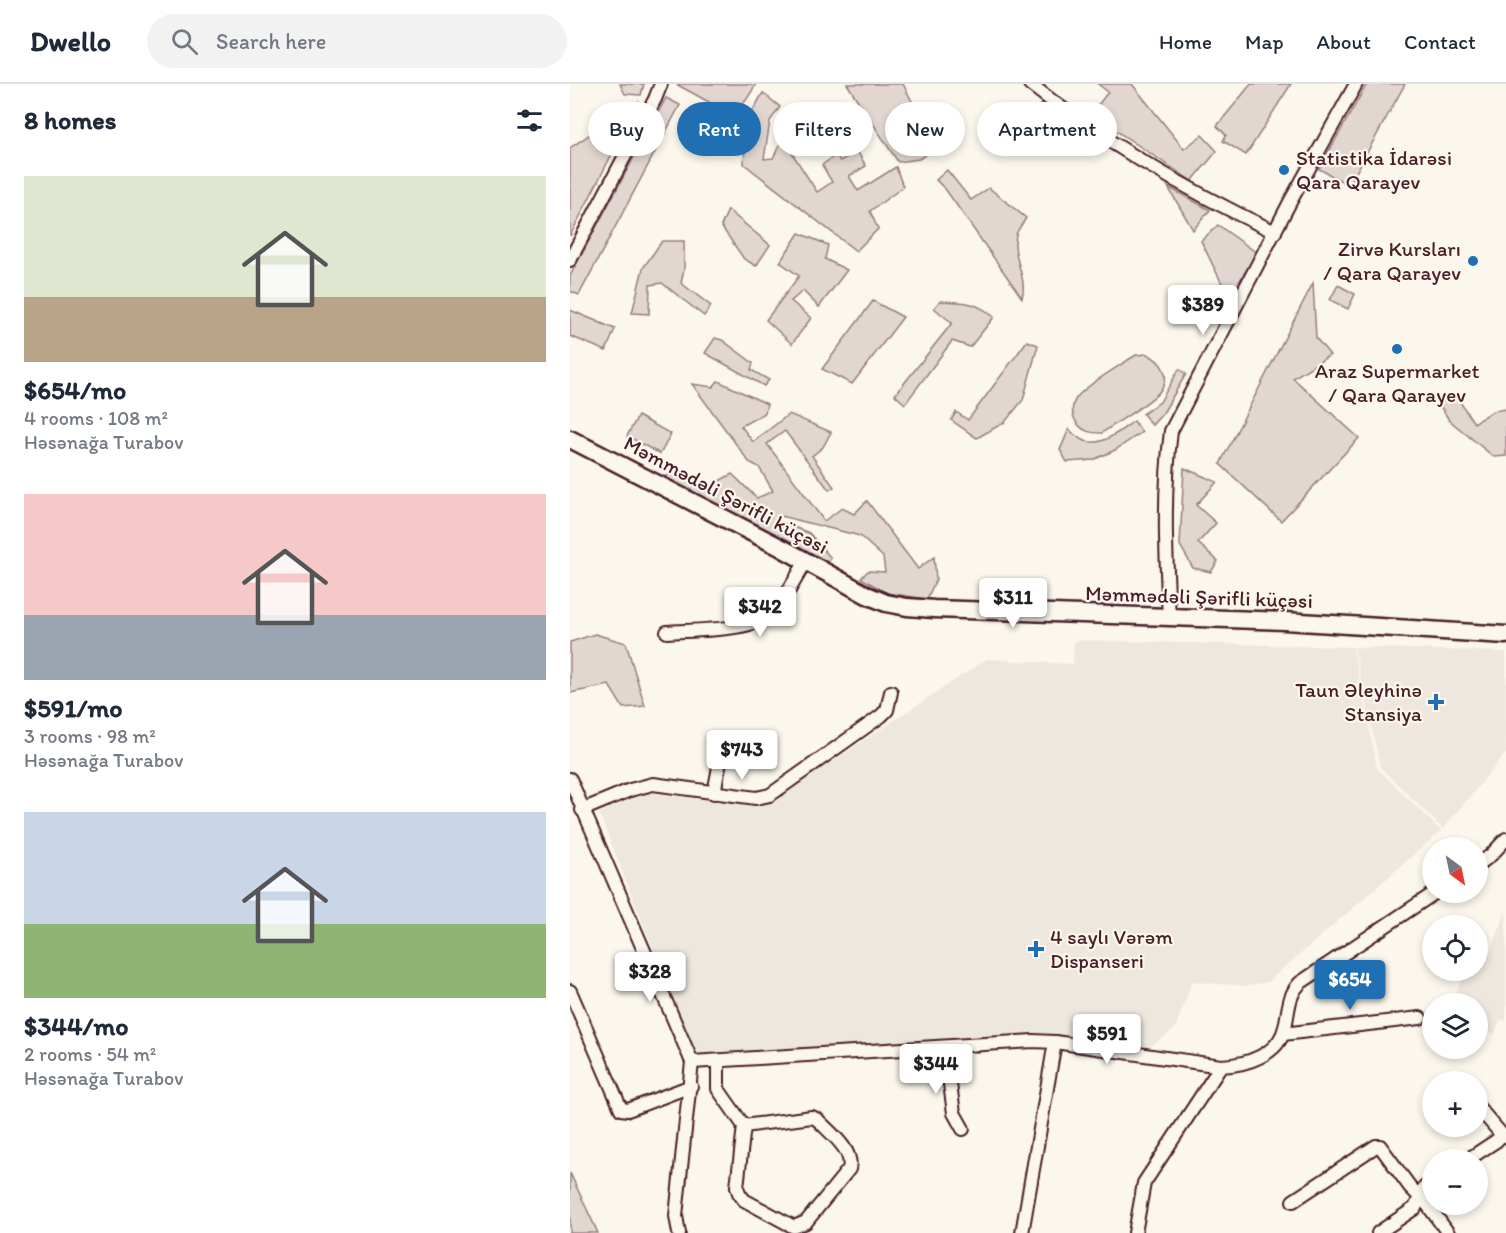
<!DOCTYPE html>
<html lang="en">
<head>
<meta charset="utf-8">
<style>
  :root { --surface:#fff; --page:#f2f2f3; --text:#1f2937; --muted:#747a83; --line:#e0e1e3; --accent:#1f6fb2 }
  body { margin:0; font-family:Itim,sans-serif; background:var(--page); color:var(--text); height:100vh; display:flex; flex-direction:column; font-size:22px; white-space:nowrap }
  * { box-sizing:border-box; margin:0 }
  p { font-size:20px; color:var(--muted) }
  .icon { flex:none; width:33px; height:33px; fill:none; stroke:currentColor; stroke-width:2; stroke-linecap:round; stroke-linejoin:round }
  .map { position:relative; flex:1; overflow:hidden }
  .sheet { display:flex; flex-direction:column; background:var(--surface); width:570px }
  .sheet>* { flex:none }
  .banner { position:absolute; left:18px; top:18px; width:570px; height:54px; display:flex; gap:12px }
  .needle { width:39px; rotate:147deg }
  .controls { position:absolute; left:852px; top:753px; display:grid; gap:12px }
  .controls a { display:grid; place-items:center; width:66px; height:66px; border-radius:50%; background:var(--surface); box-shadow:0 3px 9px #0003; font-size:30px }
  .price { position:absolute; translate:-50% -51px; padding:0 14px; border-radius:6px; background:#fff; color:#222; font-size:20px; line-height:39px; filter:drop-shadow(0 2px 3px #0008) }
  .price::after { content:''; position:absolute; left:50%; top:36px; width:18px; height:14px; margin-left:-9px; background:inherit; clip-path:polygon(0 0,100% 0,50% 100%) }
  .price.current { background:var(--accent); color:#fff }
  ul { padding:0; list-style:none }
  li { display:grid; align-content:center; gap:12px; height:318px; padding:0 24px }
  li span { display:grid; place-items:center; height:186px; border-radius:0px; color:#555 }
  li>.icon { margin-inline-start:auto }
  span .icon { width:108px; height:108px; fill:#fffc; stroke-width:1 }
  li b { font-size:26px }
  h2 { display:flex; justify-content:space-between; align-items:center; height:72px; padding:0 24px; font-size:26px }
  .pill { padding:0 21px; border-radius:27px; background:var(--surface); box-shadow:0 3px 9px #0003; font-size:21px; line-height:54px }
  .pill.current { background:var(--accent); color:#fff }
  header { display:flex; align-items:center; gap:36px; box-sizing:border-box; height:84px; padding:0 30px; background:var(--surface); border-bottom:2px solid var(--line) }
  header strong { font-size:28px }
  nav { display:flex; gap:33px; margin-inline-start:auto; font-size:21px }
  .search { width:420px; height:54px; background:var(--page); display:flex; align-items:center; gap:15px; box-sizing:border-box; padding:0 21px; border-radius:33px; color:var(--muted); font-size:22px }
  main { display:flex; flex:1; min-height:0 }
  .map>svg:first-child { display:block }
</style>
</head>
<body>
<header>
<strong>Dwello</strong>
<div class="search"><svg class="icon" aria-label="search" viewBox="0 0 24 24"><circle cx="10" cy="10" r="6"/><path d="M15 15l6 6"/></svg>Search here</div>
<nav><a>Home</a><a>Map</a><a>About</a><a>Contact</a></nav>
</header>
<main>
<section class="sheet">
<h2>8 homes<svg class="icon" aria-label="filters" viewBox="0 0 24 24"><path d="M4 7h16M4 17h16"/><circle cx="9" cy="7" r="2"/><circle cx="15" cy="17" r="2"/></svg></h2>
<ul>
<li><span style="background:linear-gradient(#dfe7d0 65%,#b9a48a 0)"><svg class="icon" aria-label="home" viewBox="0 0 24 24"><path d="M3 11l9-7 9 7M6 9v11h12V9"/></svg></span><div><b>$654/mo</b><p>4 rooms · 108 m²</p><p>Həsənağa Turabov</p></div></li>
<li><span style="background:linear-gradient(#f6c9c9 65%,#9aa5b1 0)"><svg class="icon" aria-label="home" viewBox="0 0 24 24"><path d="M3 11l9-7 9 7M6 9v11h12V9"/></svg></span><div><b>$591/mo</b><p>3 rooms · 98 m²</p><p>Həsənağa Turabov</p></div></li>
<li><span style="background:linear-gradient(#c9d6e8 60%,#8fb573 0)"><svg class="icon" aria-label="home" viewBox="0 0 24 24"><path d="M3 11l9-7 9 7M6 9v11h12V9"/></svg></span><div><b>$344/mo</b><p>2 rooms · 54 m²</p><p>Həsənağa Turabov</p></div></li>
</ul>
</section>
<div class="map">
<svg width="936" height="1149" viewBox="0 0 936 1149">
  <rect width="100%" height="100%" fill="#fbf7ec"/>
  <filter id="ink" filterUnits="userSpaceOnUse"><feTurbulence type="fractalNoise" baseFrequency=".0167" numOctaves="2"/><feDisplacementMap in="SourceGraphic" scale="12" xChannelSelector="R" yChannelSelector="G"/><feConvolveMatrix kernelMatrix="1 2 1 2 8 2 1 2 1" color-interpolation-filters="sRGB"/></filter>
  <g filter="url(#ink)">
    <!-- built -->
    <g fill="#eee7de">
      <polygon points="504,556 783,563 807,684 871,747 698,898 676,902 622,898 605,945 576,965 473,949 125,971 29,729 76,708 188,723 199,719 417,575 503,580"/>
      <polygon points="784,563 936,568 936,669 873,745 810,683"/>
      <polygon points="936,827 936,937 931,935 924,950 908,942 908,920 880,919 897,887 908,886 908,867 920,871"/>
    </g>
    <!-- green -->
    <g fill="#e2d7d0" stroke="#967b7e" stroke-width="1.5">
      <polygon points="50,0 74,0 71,11 55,10"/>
      <path d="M 106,0 L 186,0 C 178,14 173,25 157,28 Z"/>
      <polygon points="277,0 333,0 366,64 349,75 328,78"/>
      <polygon points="528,0 562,0 614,65 632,51 647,67 622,97 521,30 538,8"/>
      <polygon points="681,0 721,0 676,71 653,57 656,51 647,42"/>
      <polygon points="797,0 835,0 779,101 749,85"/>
      <polygon points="193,9 210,23 200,37 194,75 203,74 216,48 244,38 249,47 238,59 222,69 247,108 262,98 252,81 266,71 270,77 287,67 296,82 279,92 288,107 326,83 333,103 300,127 308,145 286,167 174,80 176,38"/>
      <polygon points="96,14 110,21 9,211 0,207 0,192"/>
      <polygon points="69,17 0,152 0,64"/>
      <polygon points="473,19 496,37 492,45 466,30 468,23"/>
      <path d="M 377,86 L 401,116 L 419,104 L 456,134 C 453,139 447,146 446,151 C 441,173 458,193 452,214 L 376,106 L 366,96 Z"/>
      <polygon points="598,103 640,126 623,146"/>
      <polygon points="158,126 200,161 186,182 174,175 151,142"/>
      <polygon points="648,141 687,169 659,214 631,157"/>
      <polygon points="229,149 258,161 255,175 277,186 249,223 233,207 221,217 241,234 222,260 196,236 229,192 210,178"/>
      <polygon points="92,157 114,157 114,185 111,199 141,222 134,232 92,199 80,201 79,230 62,229 73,184"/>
      <polygon points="743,199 746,254 760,271 723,294 789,354 711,437 650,380"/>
      <polygon points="768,201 785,210 778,225 760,216"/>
      <polygon points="303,217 333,233 282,300 252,285"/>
      <path d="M 370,217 C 393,218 406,217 424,233 L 400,263 L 382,257 L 335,320 L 325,311 L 382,239 L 364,224 Z"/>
      <polygon points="0,226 45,245 36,267 0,252"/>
      <polygon points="145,254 152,256 183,279 181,286 199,296 194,302 135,269"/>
      <polygon points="457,257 468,261 453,316 435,338 407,354 381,336 386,328 398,336"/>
      <path d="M 577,270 C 592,277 602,292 590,307 C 583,317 544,340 532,349 C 522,349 513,348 507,339 C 501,331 501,321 507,313 C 516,301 552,280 566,271 Z"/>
      <polygon points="609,285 616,290 593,329 582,341 573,330 590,318"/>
      <polygon points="148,297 197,320 195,329 171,342 183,358 219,330 261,348 253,363 242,372 264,403 259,406 215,347 197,360 254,437 272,424 284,430 297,417 348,485 364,473 366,495 357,515 317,509 291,494 298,487 315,488 313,473 290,452 211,432 208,437 239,449 261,474 256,481 95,393 104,388 139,407 147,398 162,390 187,414 203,407 189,383 179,378 122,300 143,303"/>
      <polygon points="886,312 904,339 923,327 936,325 936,372 924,373 879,336 869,320"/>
      <polygon points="68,332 101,350 90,370 57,352"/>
      <path d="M 564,337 L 572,348 L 545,366 L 523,376 L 497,378 L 490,366 L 499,345 C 521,372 543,352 564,337 Z"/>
      <polygon points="614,384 647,398 626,421 646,439 628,459 648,477 641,488 623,484 610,461"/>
      <polygon points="25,550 56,559 75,622 53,624 39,601 0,609 0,558"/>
      <polygon points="0,1089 28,1149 0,1149"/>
    </g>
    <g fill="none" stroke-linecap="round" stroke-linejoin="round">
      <defs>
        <g id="street">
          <path d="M 460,0 C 534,59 619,107 705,148"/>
          <polyline points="0,176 85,15 91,0"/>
          <path d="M 599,534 C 596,472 593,409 601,347 L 720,118 L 786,0"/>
          <path d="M 97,548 C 123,546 178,547 198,532 C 213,521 226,493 236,477"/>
          <polyline points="0,695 122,978 106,1132 109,1149"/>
          <polyline points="144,709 154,657"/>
          <polyline points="12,726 60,706 83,700 186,714 200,711 311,632 317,626 321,608"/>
          <polyline points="908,781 921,771 936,755"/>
          <polyline points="0,907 51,1025 58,1026 121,1002"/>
          <polyline points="713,950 850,934"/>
          <polyline points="375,964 384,1029 393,1045"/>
          <path d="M 148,977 L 148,1005 L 174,1042 L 167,1103 L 169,1109 L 174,1116 L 224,1143 L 236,1138 L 279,1085 C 284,1066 260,1049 248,1036 L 242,1033 L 174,1042"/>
          <path d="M 122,978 L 463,957 L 485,958 L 651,982 C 676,981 709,971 715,943 C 719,926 718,911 730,899 L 866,808"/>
          <polyline points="908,1023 932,1051"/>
          <polyline points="897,1076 926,1057 932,1051 936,1052"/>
          <polyline points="723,1117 806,1062 810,1062 840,1103 857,1120 878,1149"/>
          <polyline points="452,1149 485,958"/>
          <polyline points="565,1149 574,1099 651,982"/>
          <polyline points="808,1149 845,1124 854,1104 862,1098"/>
        </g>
        <polyline id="secondary" points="0,355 210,463 297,511 316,519 337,523 364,525 715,537 936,551"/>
      </defs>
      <!-- street casing -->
      <use href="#street" stroke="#4a1f2b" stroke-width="16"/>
      <!-- secondary casing -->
      <use href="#secondary" stroke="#4a1f2b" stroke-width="21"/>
      <!-- street -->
      <use href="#street" stroke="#fbf7ec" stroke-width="12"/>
      <!-- secondary -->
      <use href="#secondary" stroke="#fbf7ec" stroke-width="16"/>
    </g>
  </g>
  <!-- markers -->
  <g fill="#1f6fb2" stroke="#fbf7ec" stroke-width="2">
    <circle cx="714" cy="86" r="6"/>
    <circle cx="903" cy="177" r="6"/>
    <circle cx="827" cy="265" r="6"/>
    <path d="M863 609h6v6h6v6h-6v6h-6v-6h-6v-6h6z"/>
    <path d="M463 856h6v6h6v6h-6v6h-6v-6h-6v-6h6z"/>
  </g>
  <g text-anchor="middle" stroke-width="4.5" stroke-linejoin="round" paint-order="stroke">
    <!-- poi labels -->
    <g font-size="21" fill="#4a1f2b" stroke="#fbf7ec" text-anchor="start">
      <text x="726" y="81">Statistika İdarəsi<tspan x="726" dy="24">Qara Qarayev</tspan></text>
      <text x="891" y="172" text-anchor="end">Zirvə Kursları<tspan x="891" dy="24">/ Qara Qarayev</tspan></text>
      <text x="827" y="294" text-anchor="middle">Araz Supermarket<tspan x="827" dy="24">/ Qara Qarayev</tspan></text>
      <text x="852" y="613" text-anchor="end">Taun Əleyhinə<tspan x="852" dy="24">Stansiya</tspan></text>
      <text x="480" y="860">4 saylı Vərəm<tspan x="480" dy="24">Dispanseri</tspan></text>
    </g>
    <!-- street labels -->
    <g font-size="21" fill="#4a1f2b" stroke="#fbf7ec">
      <text transform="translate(156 411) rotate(28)" y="7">Məmmədəli Şərifli küçəsi</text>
      <text transform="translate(629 513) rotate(2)" y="7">Məmmədəli Şərifli küçəsi</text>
    </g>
  </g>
</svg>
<div class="controls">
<a><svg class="needle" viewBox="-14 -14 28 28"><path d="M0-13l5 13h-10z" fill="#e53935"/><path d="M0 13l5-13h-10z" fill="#747a83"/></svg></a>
<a><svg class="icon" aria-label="locate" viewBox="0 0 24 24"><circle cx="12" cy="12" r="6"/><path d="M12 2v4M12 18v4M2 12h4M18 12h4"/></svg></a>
<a><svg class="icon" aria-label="layers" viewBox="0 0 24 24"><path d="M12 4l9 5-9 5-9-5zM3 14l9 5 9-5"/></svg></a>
<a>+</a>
<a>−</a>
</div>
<b class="price" style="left:633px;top:252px">$389</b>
<b class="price" style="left:443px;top:545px">$311</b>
<b class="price" style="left:190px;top:554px">$342</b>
<b class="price" style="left:172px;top:697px">$743</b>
<b class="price" style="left:80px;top:919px">$328</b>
<b class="price current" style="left:780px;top:927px">$654</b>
<b class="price" style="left:537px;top:981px">$591</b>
<b class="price" style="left:366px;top:1011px">$344</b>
<div class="banner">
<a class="pill">Buy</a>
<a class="pill current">Rent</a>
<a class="pill">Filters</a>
<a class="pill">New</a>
<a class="pill">Apartment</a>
</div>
</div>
</main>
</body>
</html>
